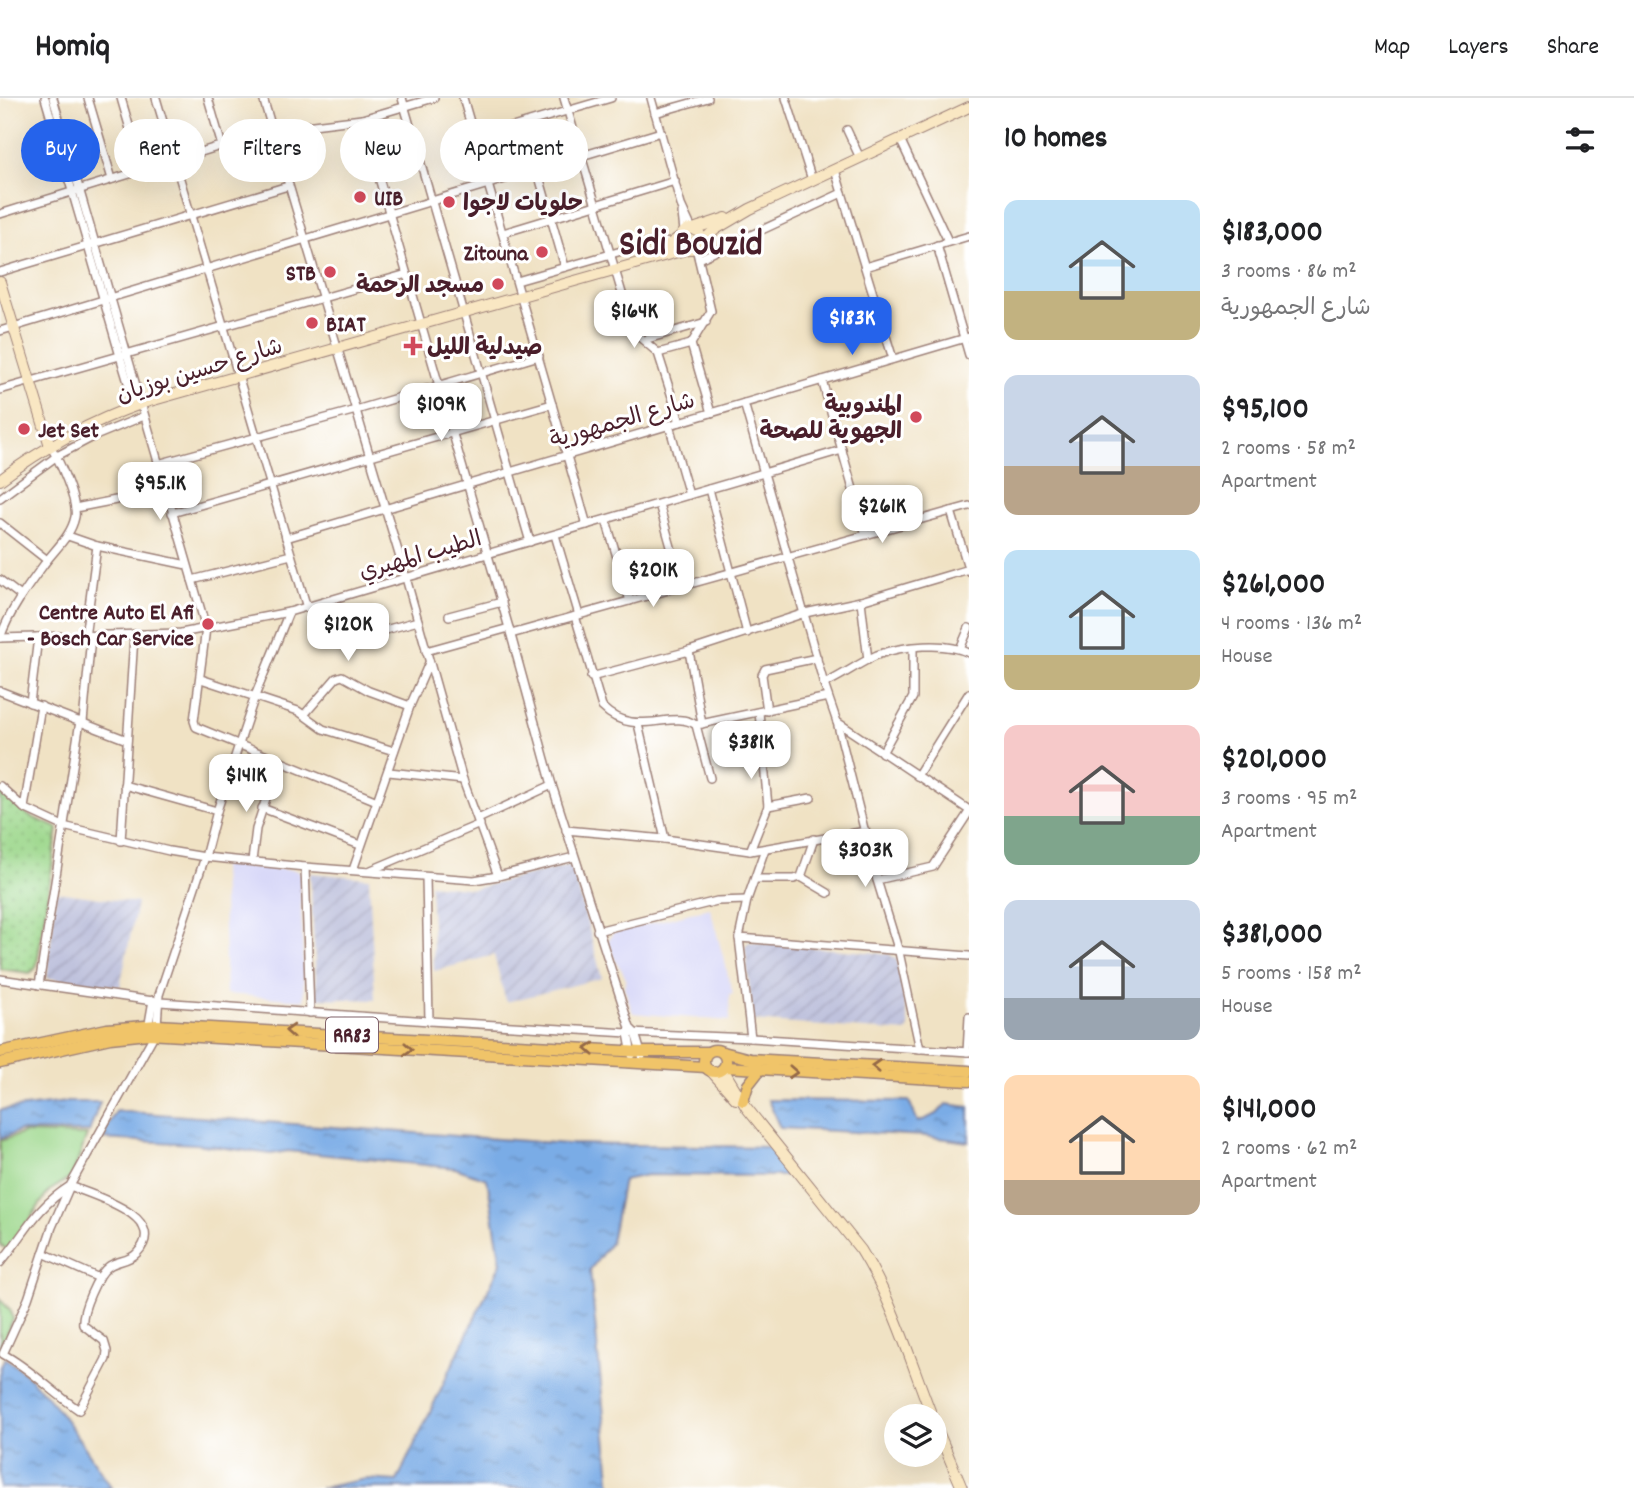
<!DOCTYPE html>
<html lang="en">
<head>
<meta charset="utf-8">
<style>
  :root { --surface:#fff; --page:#f6f6f6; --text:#202124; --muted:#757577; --line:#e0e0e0; --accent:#2563eb }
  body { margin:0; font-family:Dekko,"Playpen Sans Arabic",sans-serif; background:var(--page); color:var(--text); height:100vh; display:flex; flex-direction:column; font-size:26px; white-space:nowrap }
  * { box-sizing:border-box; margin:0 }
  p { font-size:23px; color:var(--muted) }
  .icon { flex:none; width:38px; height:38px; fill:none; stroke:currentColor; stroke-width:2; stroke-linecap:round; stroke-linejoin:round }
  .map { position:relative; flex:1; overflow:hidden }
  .details { display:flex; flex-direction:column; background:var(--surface); width:665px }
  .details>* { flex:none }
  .guide { position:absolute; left:21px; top:21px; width:665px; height:63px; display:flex; gap:14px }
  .controls { position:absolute; left:884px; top:1306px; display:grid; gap:14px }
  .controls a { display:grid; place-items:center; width:63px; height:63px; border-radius:50%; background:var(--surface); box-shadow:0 7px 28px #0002; font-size:35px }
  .price { position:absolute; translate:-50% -60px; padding:0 16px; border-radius:14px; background:#fff; color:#222; font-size:23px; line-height:46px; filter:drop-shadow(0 2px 4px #0008) }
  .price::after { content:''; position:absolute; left:50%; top:42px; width:21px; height:16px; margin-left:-10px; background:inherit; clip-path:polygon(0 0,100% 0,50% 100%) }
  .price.on { background:var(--accent); color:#fff }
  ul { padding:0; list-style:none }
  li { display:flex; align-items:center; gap:21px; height:175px; padding:0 35px }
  li span { display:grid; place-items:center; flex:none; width:196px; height:140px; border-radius:14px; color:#555 }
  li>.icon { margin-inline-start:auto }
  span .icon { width:84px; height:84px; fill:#fffc; stroke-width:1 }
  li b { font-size:30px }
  h2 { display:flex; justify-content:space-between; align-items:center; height:84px; padding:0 35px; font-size:30px }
  .pill { padding:0 24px; border-radius:32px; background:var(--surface); box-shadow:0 7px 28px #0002; font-size:24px; line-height:63px }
  .pill.on { background:var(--accent); color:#fff }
  header { display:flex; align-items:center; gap:42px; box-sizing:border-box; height:98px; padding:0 35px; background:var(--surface); border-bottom:2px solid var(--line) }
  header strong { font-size:33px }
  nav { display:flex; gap:38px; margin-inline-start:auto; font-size:24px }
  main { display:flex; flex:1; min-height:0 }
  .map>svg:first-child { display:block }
</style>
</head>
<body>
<header>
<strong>Homiq</strong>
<nav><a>Map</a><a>Layers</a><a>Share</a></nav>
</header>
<main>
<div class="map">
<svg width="969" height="1390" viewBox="0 0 969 1390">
  <defs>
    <pattern id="industrial-furrows" width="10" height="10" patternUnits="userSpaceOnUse" patternTransform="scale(1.75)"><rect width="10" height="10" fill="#bfc2dd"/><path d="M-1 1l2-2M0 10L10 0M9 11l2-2" fill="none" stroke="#a6a6be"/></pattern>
    <pattern id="park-dots" width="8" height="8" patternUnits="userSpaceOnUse" patternTransform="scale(1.75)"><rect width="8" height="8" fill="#9cd78b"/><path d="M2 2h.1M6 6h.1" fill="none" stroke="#88b878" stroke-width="1.8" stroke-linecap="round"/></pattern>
    <pattern id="water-ripples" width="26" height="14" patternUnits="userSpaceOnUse" patternTransform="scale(1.75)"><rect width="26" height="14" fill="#7aace6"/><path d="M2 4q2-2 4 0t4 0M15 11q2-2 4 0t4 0" fill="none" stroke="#668bbb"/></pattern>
  </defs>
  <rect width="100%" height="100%" fill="#fff"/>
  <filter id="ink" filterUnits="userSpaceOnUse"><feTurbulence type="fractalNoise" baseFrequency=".0143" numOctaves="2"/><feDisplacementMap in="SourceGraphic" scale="14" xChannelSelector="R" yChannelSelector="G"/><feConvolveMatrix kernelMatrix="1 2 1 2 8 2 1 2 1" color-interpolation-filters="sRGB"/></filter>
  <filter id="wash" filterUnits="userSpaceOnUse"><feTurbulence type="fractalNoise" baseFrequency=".00686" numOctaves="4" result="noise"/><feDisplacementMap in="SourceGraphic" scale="28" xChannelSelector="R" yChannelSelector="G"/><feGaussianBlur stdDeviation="1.57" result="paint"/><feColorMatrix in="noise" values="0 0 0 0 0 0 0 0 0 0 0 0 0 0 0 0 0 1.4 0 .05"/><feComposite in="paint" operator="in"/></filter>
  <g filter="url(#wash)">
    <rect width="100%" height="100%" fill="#f0e2c4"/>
    <!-- built -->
    <g fill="#d7d7f8">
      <polygon points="222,767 295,772 300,775 304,902 226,896"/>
      <polygon points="710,810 733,896 729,897 730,923 633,915 624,889 626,881 622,872 617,866 608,843 613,835"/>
    </g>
    <!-- industrial -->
    <g fill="url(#industrial-furrows)">
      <polygon points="572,767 602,880 506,904 494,857 434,873 430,786 473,791"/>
      <polygon points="310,775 369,780 375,902 317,900"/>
      <polygon points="56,794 137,805 120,889 47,880"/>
      <polygon points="749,844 889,856 897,862 909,929 907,934 753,923 745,848"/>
    </g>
    <!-- green -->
    <g fill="#9cd78b" stroke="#737b5b" stroke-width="2">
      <polygon points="24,1035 87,1037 72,1079 49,1093 9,1152 0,1147 0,1043"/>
      <polygon points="0,1201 11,1213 13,1221 0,1249"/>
    </g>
    <!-- park -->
    <polygon fill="url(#park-dots)" stroke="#737b5b" stroke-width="2" points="0,692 29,718 58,730 37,866 35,871 30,875 0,871"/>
    <!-- water -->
    <g fill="url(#water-ripples)" stroke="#626688" stroke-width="2">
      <polygon points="768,1002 909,1003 918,1024 937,1016 946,1006 969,1009 969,1044 925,1038 780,1030"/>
      <polygon points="66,1004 100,1004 89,1034 19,1033 0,1041 0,1012"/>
      <polygon points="116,1013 568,1046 773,1049 788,1072 784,1078 647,1077 623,1082 611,1144 590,1172 611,1390 320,1390 366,1381 397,1383 501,1165 487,1081 455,1070 288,1053 271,1056 195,1046 101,1041"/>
      <path d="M 5,1260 C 51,1291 81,1345 112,1390 L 0,1390 L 0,1269 Z"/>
    </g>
  </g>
  <g filter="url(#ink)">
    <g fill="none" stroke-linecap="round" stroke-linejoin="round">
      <defs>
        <g id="street">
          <polyline points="45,0 120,258 133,301 141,310"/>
          <polyline points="53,0 206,530 194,623 196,629 377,703"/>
          <polyline points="88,0 112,81"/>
          <polyline points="121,0 142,72"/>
          <polyline points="156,0 307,510"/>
          <polyline points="208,0 222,48"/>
          <polyline points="263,0 406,480 463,682 498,778"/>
          <polyline points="402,0 530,444"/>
          <polyline points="463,0 587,427"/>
          <polyline points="564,0 632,229 636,236 658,255 680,324"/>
          <polyline points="651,0 681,107 692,131"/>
          <polyline points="786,0 812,82"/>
          <polyline points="655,15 708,0"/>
          <polyline points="362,21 509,530 552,687 630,930 635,935 642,958"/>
          <polyline points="524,26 565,169"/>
          <polyline points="847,32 860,60"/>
          <polyline points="475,40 611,0"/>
          <polyline points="900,41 948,143"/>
          <polyline points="835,72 893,261"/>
          <polyline points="682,115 684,133"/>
          <polyline points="0,116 272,32 362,21 434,0"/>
          <polyline points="503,135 675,83"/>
          <polyline points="937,147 969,257"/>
          <polyline points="696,150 711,213 691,246 711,315"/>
          <polyline points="699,161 842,95"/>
          <polyline points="865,169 969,138"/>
          <polyline points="0,174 288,88"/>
          <polyline points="517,183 656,143 671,145"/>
          <polyline points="0,233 661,34"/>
          <polyline points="644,242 706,224"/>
          <polyline points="658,255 691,246"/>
          <polyline points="822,282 866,437"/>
          <polyline points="0,292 407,176"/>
          <polyline points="744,305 824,586 837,624 877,782 899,854 920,951"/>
          <polyline points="669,327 689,397"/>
          <polyline points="158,366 356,312 539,258"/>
          <polyline points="709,391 747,535"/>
          <polyline points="0,400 57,358 93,339 144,318"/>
          <polyline points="659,406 682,488"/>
          <polyline points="75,410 116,402"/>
          <polyline points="951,413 969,473"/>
          <polyline points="172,415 552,306"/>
          <polyline points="606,422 630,503"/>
          <polyline points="0,425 47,462"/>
          <polyline points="555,437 579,517"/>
          <polyline points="68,438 97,448 187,467"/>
          <polyline points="286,440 969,239"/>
          <polyline points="0,482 21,498"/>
          <polyline points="192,482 291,457"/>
          <polyline points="861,503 868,562"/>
          <polyline points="449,518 502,504"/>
          <path d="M 575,518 L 602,609 C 635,642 672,610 696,627 L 828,599"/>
          <polyline points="511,536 969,408"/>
          <polyline points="85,539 97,448"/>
          <polyline points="0,540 181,535 289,514 842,352"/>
          <path d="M 0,540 C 10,512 28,488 45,465 C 56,450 71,438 75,419 C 78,404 59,361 50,348"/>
          <polyline points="348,542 418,523"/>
          <polyline points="960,551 969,530"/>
          <polyline points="426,553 509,530"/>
          <polyline points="689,553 702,626"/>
          <polyline points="591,579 689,553 805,515 861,503 969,471"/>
          <polyline points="201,581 298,613 323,631 394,653"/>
          <path d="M 824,586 C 842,578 859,565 877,557 C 901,548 946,543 969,555"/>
          <polyline points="0,593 127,642"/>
          <polyline points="30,605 38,539"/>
          <polyline points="767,613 762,577 765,571 817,560"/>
          <polyline points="304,617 336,580 342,578 369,593 410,608"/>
          <polyline points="83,624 91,539"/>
          <polyline points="837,624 969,712"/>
          <polyline points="638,626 665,741"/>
          <polyline points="696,627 710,680"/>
          <polyline points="882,655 913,599 913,550"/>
          <polyline points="389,674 463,682"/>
          <polyline points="917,678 969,595"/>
          <polyline points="124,687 217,713"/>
          <polyline points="0,688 24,710 63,728 169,753 205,759 305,769 474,782 498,778 574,759"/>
          <polyline points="768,708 811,700"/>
          <polyline points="24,710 41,608"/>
          <polyline points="262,710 360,747"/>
          <polyline points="478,721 552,687"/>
          <polyline points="566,732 665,741 750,753 866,733"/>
          <polyline points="121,743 134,538"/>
          <polyline points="765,751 747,802 739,840 969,858"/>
          <polyline points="750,753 768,708 759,614"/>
          <polyline points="252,763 256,731 274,676"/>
          <polyline points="305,769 310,915"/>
          <polyline points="353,772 410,608 429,565"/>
          <polyline points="371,772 480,726"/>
          <polyline points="426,779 429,923"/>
          <polyline points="801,779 828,795"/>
          <polyline points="755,781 794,781 801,779 814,741"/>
          <polyline points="877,782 933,769 969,714"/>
          <polyline points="597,833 717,803 747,802"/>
          <polyline points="739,840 751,940"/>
          <polyline points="0,881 160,904 429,923 628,935 751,940 969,954"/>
          <polyline points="39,887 80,623"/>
          <polyline points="148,931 153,902"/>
          <polyline points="630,931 628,935 632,957"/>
          <polyline points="967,954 969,919"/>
          <polyline points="43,1155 99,1180"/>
          <path d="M 0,1165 C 26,1135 34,1111 70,1088 C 92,1097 171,1119 137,1155 C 129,1164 116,1162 108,1169 C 97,1177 81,1214 83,1227 L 104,1243 L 107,1253 L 106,1261 L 79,1312 C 52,1294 31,1271 3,1256 L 28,1201 L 52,1129 L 70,1088 L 154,937 L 157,927 L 159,897 L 205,759 L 217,713 L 255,598 L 289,514"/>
        </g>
        <g id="secondary">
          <circle cx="691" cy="141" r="10"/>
          <polyline points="693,131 726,120"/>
          <polyline points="701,144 716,131 750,111 969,9"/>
          <polyline points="653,158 681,138"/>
          <polyline points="0,184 50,348"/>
          <path d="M 0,382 C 44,349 92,323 143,305 L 688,151"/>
          <path d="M 723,971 L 746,1009 L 861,1152 C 893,1203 910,1262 932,1318"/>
          <polyline points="711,973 736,1001"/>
          <polyline points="934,1324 962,1390"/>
        </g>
        <g id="primary">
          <circle cx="715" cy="963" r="11"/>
          <polyline points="0,954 107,931 157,927 642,954 707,954"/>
          <polyline points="723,954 750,961 969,973"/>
          <polyline points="0,965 110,940 148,936 706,969"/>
          <polyline points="725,969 969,983"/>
          <polyline points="743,1003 748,987 759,973"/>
        </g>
      </defs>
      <!-- street casing -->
      <use href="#street" stroke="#9d8078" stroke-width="10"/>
      <!-- secondary casing -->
      <use href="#secondary" stroke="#9d8078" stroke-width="12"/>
      <!-- primary casing -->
      <use href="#primary" stroke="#9d8078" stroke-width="13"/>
      <!-- street -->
      <use href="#street" stroke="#fff" stroke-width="7"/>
      <!-- secondary -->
      <use href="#secondary" stroke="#f9e7c3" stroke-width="10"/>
      <!-- primary -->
      <use href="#primary" stroke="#f0c469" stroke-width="10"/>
    </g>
    <!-- one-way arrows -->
    <defs><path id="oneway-chevron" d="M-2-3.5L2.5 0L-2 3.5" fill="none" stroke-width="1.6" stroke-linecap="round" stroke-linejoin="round" transform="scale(1.75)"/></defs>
    <g stroke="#956947">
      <use href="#oneway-chevron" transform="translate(290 933) rotate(-177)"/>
      <use href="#oneway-chevron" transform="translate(408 951) rotate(3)"/>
      <use href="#oneway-chevron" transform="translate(590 951) rotate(-177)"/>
      <use href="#oneway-chevron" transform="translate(876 968) rotate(-177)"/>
      <use href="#oneway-chevron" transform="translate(793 974) rotate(3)"/>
    </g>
  </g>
  <!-- markers -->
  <g fill="#d1495b" stroke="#fff" stroke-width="2.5">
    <circle cx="360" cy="99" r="7"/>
    <circle cx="449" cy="104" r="7"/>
    <circle cx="542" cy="154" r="7"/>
    <circle cx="330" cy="174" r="7"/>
    <circle cx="498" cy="186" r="7"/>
    <circle cx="312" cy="225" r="7"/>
    <path d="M409.5 237.5h7v7h7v7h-7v7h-7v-7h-7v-7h7z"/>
    <circle cx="916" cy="319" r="7"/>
    <circle cx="24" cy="331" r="7"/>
    <circle cx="208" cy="526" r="7"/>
  </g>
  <g text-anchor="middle" stroke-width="6" stroke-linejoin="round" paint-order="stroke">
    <!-- shield labels -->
    <rect fill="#fff" stroke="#80626b" stroke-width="2" x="326" y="919.5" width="52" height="35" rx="5"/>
    <g font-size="21" font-weight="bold" fill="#4a1f2b">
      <text x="352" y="944">RR83</text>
    </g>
    <!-- poi labels -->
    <g font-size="23" font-weight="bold" fill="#4a1f2b" stroke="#fff" text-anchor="start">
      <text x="374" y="107">UIB</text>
      <text x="463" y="112">حلويات لاجوا</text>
      <text x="528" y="162" text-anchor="end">Zitouna</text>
      <text x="316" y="182" text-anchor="end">STB</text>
      <text x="484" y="194" text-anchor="end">مسجد الرحمة</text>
      <text x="326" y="233">BIAT</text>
      <text x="427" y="256">صيدلية الليل</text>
      <text x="902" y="314" text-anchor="end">المندوبية<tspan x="902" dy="26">الجهوية للصحة</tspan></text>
      <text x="38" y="339">Jet Set</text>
      <text x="194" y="521" text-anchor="end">Centre Auto El Afi<tspan x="194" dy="26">- Bosch Car Service</tspan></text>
    </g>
    <!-- street labels -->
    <g font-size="23" fill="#4a1f2b" stroke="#fff">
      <text transform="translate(199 271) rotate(-17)" y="8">شارع حسين بوزيان</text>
      <text transform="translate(622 321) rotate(-16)" y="8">شارع الجمهورية</text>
      <text transform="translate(420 456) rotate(-16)" y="8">الطيب المهيري</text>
    </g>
    <!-- town labels -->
    <g font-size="37" font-weight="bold" fill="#4a1f2b" stroke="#fff">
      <text x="691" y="156">Sidi Bouzid</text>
    </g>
  </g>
</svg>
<div class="controls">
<a><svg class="icon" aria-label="layers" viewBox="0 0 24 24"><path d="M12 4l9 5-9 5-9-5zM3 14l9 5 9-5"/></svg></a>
</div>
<b class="price" style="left:634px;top:252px">$164K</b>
<b class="price on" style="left:852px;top:259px">$183K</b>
<b class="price" style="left:441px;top:345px">$109K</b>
<b class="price" style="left:160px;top:424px">$95.1K</b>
<b class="price" style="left:882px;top:447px">$261K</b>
<b class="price" style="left:653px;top:511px">$201K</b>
<b class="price" style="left:348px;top:565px">$120K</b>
<b class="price" style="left:751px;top:683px">$381K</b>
<b class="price" style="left:246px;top:716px">$141K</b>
<b class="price" style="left:865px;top:791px">$303K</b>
<div class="guide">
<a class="pill on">Buy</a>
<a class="pill">Rent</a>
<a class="pill">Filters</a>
<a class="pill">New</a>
<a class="pill">Apartment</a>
</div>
</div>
<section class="details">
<h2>10 homes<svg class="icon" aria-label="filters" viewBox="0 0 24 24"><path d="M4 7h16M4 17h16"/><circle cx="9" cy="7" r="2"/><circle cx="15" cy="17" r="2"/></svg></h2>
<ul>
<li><span style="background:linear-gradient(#bfe0f5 65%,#c2b280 0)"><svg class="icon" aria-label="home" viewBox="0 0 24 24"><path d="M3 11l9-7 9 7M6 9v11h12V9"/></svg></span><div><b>$183,000</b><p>3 rooms · 86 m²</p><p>شارع الجمهورية</p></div></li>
<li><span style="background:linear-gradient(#c9d6e8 65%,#b9a48a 0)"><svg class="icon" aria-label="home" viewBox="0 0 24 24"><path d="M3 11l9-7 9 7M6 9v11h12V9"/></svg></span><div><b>$95,100</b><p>2 rooms · 58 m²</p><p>Apartment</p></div></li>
<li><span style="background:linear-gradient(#bfe0f5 75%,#c2b280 0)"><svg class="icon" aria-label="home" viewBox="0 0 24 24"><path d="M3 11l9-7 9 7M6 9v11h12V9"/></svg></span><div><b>$261,000</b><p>4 rooms · 136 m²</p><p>House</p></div></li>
<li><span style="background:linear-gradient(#f6c9c9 65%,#7fa58c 0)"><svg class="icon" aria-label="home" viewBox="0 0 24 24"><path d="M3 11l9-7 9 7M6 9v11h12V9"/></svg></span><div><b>$201,000</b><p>3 rooms · 95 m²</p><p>Apartment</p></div></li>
<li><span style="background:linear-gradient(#c9d6e8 70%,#9aa5b1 0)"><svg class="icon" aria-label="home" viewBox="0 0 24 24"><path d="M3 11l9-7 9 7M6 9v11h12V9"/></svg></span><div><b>$381,000</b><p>5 rooms · 158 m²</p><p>House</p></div></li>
<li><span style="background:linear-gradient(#ffd9b3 75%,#b9a48a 0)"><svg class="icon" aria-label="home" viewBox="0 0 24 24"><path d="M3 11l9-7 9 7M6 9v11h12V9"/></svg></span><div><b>$141,000</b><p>2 rooms · 62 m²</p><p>Apartment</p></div></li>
</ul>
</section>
</main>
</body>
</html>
